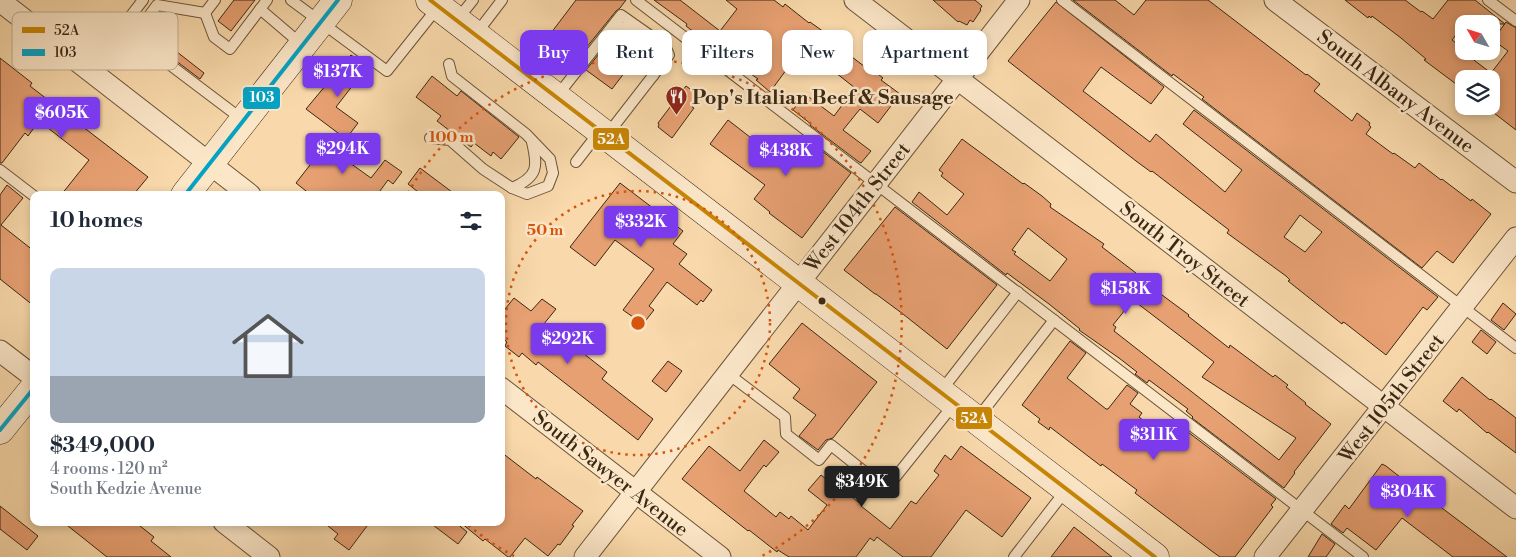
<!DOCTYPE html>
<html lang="en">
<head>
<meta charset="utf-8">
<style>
  :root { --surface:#fff; --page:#f6f6f7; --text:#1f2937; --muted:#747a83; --line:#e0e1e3; --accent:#7c3aed }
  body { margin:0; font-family:"Libre Bodoni",serif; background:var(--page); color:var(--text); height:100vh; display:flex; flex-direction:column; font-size:19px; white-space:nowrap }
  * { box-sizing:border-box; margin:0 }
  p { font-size:16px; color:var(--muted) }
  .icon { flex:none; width:28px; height:28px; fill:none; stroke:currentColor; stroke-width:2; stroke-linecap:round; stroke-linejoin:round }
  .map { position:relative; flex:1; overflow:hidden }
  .sheet { position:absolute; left:30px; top:191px; width:475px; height:335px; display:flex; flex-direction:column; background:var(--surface); border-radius:10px; box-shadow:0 2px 8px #0003 }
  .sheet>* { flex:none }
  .banner { position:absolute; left:520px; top:30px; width:475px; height:45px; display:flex; gap:10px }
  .needle { width:32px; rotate:309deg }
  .buttons { position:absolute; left:1455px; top:15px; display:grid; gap:10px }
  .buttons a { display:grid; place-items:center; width:45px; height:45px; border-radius:10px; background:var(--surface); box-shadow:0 2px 8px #0003; font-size:25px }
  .price { position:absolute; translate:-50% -42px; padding:0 11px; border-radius:5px; background:var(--accent); color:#fff; font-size:16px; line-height:32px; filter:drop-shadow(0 1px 2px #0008) }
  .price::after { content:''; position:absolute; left:50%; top:30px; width:15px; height:11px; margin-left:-8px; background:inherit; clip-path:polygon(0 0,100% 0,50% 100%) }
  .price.active { background:#222; color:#fff }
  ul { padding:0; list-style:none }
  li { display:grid; align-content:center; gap:10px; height:265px; padding:0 20px }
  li+li { border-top:1px solid var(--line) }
  li span { display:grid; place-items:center; height:155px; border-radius:10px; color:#555 }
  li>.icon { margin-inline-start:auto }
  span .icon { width:90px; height:90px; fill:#fffc; stroke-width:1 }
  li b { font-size:21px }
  h2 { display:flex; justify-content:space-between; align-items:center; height:60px; padding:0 20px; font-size:21px }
  .tag { padding:0 18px; border-radius:10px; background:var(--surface); box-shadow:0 2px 8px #0003; font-size:18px; line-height:45px }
  .tag.active { background:var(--accent); color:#fff }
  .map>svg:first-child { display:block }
</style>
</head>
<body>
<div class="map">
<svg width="1516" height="557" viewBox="0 0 1516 557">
  <rect width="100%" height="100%" fill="#f9d9ab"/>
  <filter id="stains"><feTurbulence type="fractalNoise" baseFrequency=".004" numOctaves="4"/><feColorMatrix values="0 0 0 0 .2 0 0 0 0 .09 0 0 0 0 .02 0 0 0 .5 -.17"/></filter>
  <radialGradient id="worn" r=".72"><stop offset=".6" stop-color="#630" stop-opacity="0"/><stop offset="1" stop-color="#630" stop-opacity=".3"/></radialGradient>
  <!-- building -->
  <g fill="#e7a072" stroke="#3a2813" fill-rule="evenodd">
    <polygon points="234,0 255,0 231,31 218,21"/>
    <polygon points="576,0 626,0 620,8 616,11 573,64 554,50 561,41 551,33"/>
    <polygon points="654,0 680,0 720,31 737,9 726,0 774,0 783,7 785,4 809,23 810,22 824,32 822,34 869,70 870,68 883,78 881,80 900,94 878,123 860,109 843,130 871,151 861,163 859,162 810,125 811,124 793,110 805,94 834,116 855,88 812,54 801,69 792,62 770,92 756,80 758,79 699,36 686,26 687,24"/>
    <polygon points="933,0 975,0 982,6 980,9 981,10 973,22 970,20 967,25 959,21 958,22"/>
    <polygon points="1073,0 1115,0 1134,15 1146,0 1208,0 1306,75 1307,74 1320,84 1314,91 1352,121 1357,113 1370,123 1369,125 1371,127 1366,134 1393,154 1394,153 1415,168 1419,163 1441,180 1442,179 1471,201 1472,199 1491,214 1453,263 1437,251 1422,268 1202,99 1204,97 1173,74 1172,76"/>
    <polygon points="1345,0 1405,0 1421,12 1422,11 1433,19 1448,0 1475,0 1505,24 1477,24 1469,17 1452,40 1460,46 1458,48 1491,73 1508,51 1493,40 1506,22 1516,28 1516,130 1485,106 1491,106 1491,79 1464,79 1464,90 1424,60 1426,59 1401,38 1372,16 1371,18 1369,16 1368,18"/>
    <path d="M 1056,2 L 1164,87 L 1151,104 L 1101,67 L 1083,91 L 1150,142 L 1156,134 L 1225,192 L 1242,170 L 1183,124 L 1194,110 L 1438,297 L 1427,310 L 1423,307 L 1386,355 L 1345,323 L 1343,322 L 1342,324 L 1288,281 L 1290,280 L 1286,276 L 1227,233 L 1229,230 L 1152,171 L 1151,172 L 1136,161 L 1008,61 ZM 1300,215 L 1322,232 L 1305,252 L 1284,237 Z"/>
    <polygon points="616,33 631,37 644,47 612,89 586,70"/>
    <polygon points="172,48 204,73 200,79 167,54"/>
    <polygon points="351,55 367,67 336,107 358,123 346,139 306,109"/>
    <polygon points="0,58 32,83 30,86 148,177 133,195 61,195 89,160 39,121 28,136 25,133 2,163 0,163"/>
    <polygon points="432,76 457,96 461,91 519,137 501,159 493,152 491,156 474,143 471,147 437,121 441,116 416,97"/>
    <polygon points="686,86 700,96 692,107 694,108 672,138 658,127 659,125 658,123"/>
    <polygon points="728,120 782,162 802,136 851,173 802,238 769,213 770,212 754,199 765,185 710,144"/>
    <polygon points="331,138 348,151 343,158 371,178 385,160 402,172 393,184 388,180 377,195 311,195 296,183"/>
    <path d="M 962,139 L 1023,184 L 1024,183 L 1042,196 L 1051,204 L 1050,207 L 1104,244 L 1102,247 L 1136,273 L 1135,275 L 1189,315 L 1188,316 L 1229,348 L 1230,345 L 1273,377 L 1275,375 L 1288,385 L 1286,387 L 1306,403 L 1305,404 L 1331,424 L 1294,472 L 1295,473 L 1284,488 L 1192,418 L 1193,417 L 1186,411 L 1188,409 L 1149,380 L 1147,383 L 1135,374 L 1137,372 L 1119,358 L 1079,330 L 1080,329 L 1049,304 L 1007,273 L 1006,275 L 912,202 L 919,192 L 947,215 L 964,194 L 941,176 L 943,173 L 939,170 ZM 1028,228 L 1067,259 L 1050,281 L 1014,254 L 1016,252 L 1012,250 ZM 1133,300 L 1214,362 L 1202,377 L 1296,438 L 1279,460 L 1114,331 L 1116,327 L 1113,325 Z"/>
    <polygon points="420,168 456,195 422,195 408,184"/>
    <polygon points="620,183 683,231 673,244 687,254 679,264 712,290 703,302 701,300 697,305 667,282 649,306 654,310 643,324 623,310 654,269 615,240 595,266 570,247"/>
    <polygon points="7,185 23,198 1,225 34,251 34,306 0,279 0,195"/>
    <polygon points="895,207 997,285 947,349 903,314 876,294 875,294 844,270"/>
    <polygon points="514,298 531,311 542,299 556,309 539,330 564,349 569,342 607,372 602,379 653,419 638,440 538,362 536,365 522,353 519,357 505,346 507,342 501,337 501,314"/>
    <polygon points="1503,303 1516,314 1504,330 1491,320"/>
    <polygon points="802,323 877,382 833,438 826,440 818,450 799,436 816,415 793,398 800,389 769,364"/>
    <polygon points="1481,330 1496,342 1487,354 1472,342"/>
    <polygon points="1070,341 1086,353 1067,378 1106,409 1108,409 1127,385 1138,393 1130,404 1142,413 1139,417 1173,444 1184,429 1276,499 1271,505 1273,507 1235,557 1220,557 1213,552 1135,493 1137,490 1102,464 1101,466 1050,427 1049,430 1038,422 1040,419 1022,405"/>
    <polygon points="668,361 682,371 666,392 652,381"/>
    <polygon points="1462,377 1490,400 1491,399 1516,418 1516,453 1488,432 1487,433 1459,409 1457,412 1443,401"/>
    <polygon points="764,440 779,452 766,467 764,465 744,491 776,517 780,512 789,519 791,516 808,530 827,505 808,490 821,475 847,496 848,494 862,505 861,506 890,529 911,501 916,504 939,475 934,471 945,455 951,460 961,446 1031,498 1002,537 966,510 931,557 903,557 877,537 874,541 870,538 856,557 789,557 778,550 777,552 749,530 748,531 682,479 709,446 740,471"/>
    <polygon points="501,452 536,479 537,477 583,511 572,525 574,526 560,545 558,544 548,556 525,538 510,557 508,557 485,539 483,541 460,522 501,522"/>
    <polygon points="1382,464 1386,466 1437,506 1438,505 1507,557 1453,557 1402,518 1376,550 1347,528 1343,533 1331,524 1345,505 1349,509"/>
    <polygon points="0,506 38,536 27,550 0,529"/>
    <polygon points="63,522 135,522 154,537 151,541 171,557 107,557"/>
    <polygon points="323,522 370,522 349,550 334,539 338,534"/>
    <polygon points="429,522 455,522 467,532 458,544"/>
    <polygon points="1074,527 1112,557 1051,557"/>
    <polygon points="1322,534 1335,544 1326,557 1308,557"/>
  </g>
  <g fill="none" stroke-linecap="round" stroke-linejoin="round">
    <defs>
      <g id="lane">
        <polyline points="215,0 205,13 157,5 136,33 145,46 243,120"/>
        <polyline points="291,0 387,71 438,7"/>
        <polyline points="636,0 1363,557"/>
        <polyline points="1062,0 1516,348"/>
        <polyline points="1488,0 1516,21"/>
        <polyline points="260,9 301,44"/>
        <polyline points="205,13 214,37 230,49 267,0"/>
        <polyline points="457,20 473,0"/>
        <path d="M 614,25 C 637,31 643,32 657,53 L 653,76"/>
        <polyline points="476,34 502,0"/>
        <polyline points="89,70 143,0"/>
        <polyline points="557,96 621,15 665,46 669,55 607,135"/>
        <polyline points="430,138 450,140 483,169 512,188 527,194 548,186 553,173 550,159 526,134 452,76 449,64"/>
        <polyline points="576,162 600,131"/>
        <polyline points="0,170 34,196"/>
        <path d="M 512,188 C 538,177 538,167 532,142"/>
        <polyline points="727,373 785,417 786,434 819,460 831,445 886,489 954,404"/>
        <polyline points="941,391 1018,292"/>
        <polyline points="977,419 1054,320"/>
        <polyline points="1014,557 1066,490"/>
      </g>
      <g id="street">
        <polyline points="855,0 1516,508"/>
        <polyline points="1275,0 1516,182"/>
        <polyline points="0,1 250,195"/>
        <polyline points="0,351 34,377"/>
        <polyline points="501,388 720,557"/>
        <polyline points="224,522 269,557"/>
        <polyline points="585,557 1019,0"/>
        <polyline points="1265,557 1516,238"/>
      </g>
      <g id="secondary">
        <polyline points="430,0 1155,557"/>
        <polyline points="185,195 338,0"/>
        <polyline points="0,430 34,388"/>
      </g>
    </defs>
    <!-- lane casing -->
    <use href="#lane" stroke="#6a5439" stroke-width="12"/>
    <!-- street casing -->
    <use href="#street" stroke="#6a5439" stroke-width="23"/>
    <!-- secondary casing -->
    <use href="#secondary" stroke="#3a2813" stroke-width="29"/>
    <!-- lane -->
    <use href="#lane" stroke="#fbe6c8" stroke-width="10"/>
    <!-- street -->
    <use href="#street" stroke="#fbe6c8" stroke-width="21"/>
    <!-- secondary -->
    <use href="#secondary" stroke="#fbe6c8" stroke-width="28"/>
    <defs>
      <polyline id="bus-1" points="430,0 1155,557"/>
      <g id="bus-2">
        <polyline points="185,195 338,0"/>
        <polyline points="0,430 34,388"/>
      </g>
    </defs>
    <!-- bus-1 casing -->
    <use href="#bus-1" stroke="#fbe6c8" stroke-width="8"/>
    <!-- bus-2 casing -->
    <use href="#bus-2" stroke="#fbe6c8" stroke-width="8"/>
    <!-- bus-1 -->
    <use href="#bus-1" stroke="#c88605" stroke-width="4"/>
    <!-- bus-2 -->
    <use href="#bus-2" stroke="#03a3c5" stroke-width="4"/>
  </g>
  <!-- distance rings -->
  <g fill="none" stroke="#d7540d" stroke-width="2.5" stroke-dasharray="2.5 5">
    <circle cx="638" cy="323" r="132"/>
    <path d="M514 556A264 264 0 0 1 467 524M408 193A264 264 0 1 1 762 556"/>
  </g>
  <!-- icons -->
  <defs>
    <symbol id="restaurant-pin" viewBox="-11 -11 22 30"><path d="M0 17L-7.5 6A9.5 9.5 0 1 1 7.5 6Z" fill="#8f2418" stroke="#fbe6c8"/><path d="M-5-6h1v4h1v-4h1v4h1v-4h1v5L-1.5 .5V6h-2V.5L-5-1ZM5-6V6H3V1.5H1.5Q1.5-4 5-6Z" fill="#fff"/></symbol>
  </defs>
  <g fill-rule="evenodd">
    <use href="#restaurant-pin" x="664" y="84" width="25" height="34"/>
  </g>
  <!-- markers -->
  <circle fill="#3a2813" stroke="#fbe6c8" stroke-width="2" cx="822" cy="301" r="4.5"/>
  <g text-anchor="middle" stroke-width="5" stroke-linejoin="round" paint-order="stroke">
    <!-- street labels -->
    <g font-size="20" fill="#3a2813" stroke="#fbe6c8">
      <text transform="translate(1396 91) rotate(37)" y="7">South Albany Avenue</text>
      <text transform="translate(857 207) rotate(-52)" y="7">West 104th Street</text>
      <text transform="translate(1185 254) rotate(38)" y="7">South Troy Street</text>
      <text transform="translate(1391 398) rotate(-52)" y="7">West 105th Street</text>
      <text transform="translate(611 473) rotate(38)" y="7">South Sawyer Avenue</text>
    </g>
    <!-- poi labels -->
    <g font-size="20" font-weight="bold" fill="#3a2813" stroke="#fbe6c8" text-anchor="start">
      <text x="692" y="104">Pop's Italian Beef &amp; Sausage</text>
    </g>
  </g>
  <!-- legend -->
  <rect x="12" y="12" width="166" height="58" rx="8" fill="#fbe6c8" stroke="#c1ad92" stroke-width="1"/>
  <rect x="22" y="27" width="23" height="6" fill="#c88605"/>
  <rect x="22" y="49" width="23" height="7" fill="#03a3c5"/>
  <g font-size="14" fill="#3a2813">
    <text x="54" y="35">52A</text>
    <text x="54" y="57">103</text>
  </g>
  <circle cx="638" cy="323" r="8" fill="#d7540d" stroke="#fbe6c8" stroke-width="2.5"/>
  <g font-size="15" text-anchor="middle" font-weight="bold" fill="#d7540d" stroke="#fbe6c8" stroke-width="5" stroke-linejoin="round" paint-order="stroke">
    <text x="451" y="142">100 m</text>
    <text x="545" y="235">50 m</text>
  </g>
  <g stroke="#fbe6c8" stroke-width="2">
    <rect x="242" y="86" width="39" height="24" rx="5" fill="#03a3c5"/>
    <rect x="592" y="127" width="38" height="24" rx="5" fill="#c88605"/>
    <rect x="955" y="406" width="38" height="24" rx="5" fill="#c88605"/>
  </g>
  <g font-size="14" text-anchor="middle" font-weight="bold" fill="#fff">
    <text x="262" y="102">103</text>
    <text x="611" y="144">52A</text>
    <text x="974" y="423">52A</text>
  </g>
  <rect width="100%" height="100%" filter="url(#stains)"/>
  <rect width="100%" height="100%" fill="url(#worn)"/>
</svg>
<div class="buttons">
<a><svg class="needle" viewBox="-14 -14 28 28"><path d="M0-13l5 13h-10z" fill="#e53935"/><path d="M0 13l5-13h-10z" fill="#747a83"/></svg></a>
<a><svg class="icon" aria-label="layers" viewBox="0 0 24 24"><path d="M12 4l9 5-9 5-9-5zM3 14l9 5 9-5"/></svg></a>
</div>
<b class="price" style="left:338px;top:98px">$137K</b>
<b class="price" style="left:62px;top:139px">$605K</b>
<b class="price" style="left:343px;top:175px">$294K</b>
<b class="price" style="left:786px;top:177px">$438K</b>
<b class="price" style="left:641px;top:248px">$332K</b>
<b class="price" style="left:1126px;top:315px">$158K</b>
<b class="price" style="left:568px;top:365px">$292K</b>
<b class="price" style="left:1154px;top:461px">$311K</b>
<b class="price active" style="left:862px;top:508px">$349K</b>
<b class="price" style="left:1408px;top:518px">$304K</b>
<div class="banner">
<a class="tag active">Buy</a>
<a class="tag">Rent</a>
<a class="tag">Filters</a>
<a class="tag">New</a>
<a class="tag">Apartment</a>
</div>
<section class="sheet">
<h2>10 homes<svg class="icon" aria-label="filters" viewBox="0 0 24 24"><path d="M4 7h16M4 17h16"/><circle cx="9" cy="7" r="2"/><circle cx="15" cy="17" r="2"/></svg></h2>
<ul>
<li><span style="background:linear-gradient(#c9d6e8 70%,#9aa5b1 0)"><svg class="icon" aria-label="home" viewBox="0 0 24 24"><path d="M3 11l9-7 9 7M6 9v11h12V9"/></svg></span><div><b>$349,000</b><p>4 rooms · 120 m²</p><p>South Kedzie Avenue</p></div></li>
</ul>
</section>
</div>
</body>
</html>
